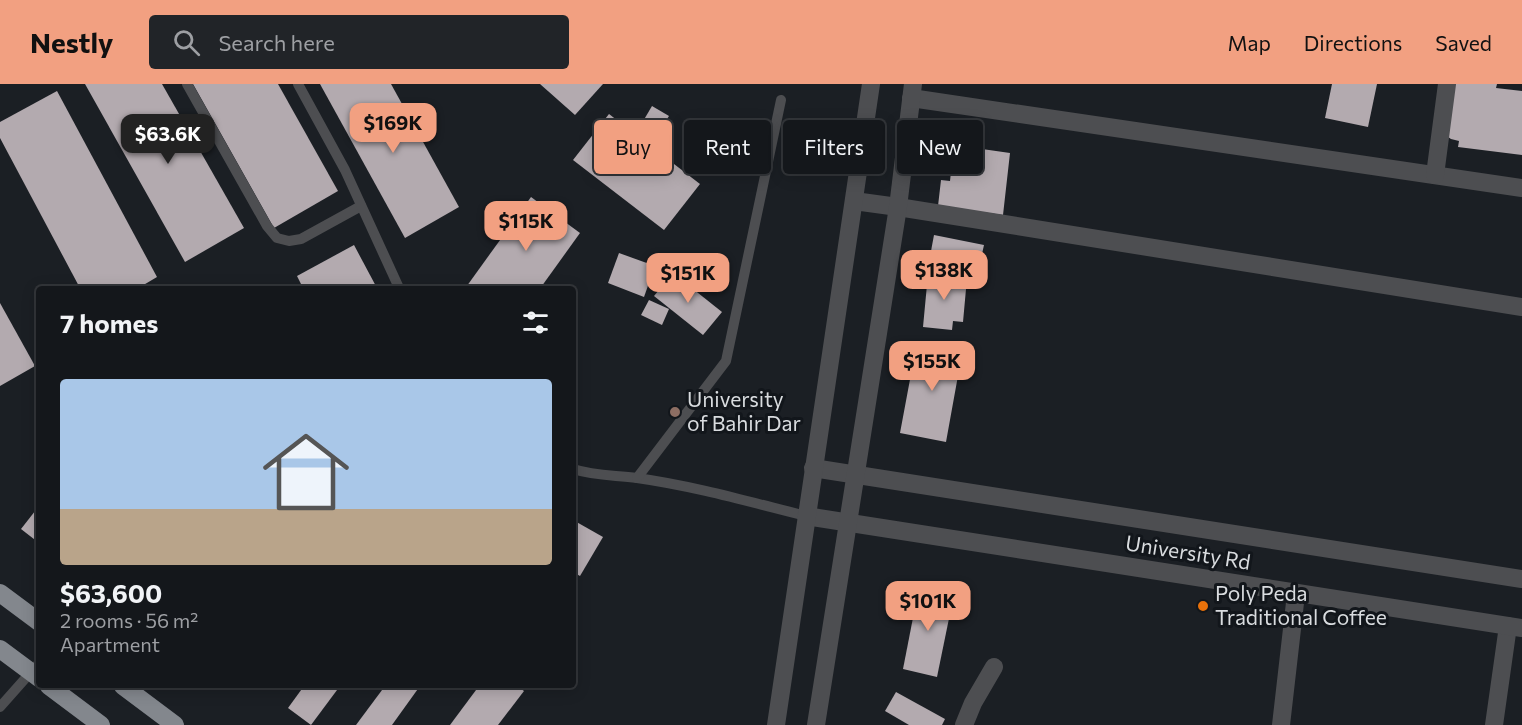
<!DOCTYPE html>
<html lang="en">
<head>
<meta charset="utf-8">
<style>
  :root { --surface:#14171b; --page:#212428; --text:#f1f3f6; --muted:#9d9fa3; --line:#33363a; --accent:#f2a081 }
  body { margin:0; font-family:Commissioner,sans-serif; background:var(--page); color:var(--text); height:100vh; display:flex; flex-direction:column; font-size:22px; white-space:nowrap }
  * { box-sizing:border-box; margin:0 }
  p { font-size:20px; color:var(--muted) }
  .icon { flex:none; width:33px; height:33px; fill:none; stroke:currentColor; stroke-width:2; stroke-linecap:round; stroke-linejoin:round }
  .map { position:relative; flex:1; overflow:hidden }
  .drawer { position:absolute; left:36px; top:202px; width:540px; height:402px; display:flex; flex-direction:column; background:var(--surface); border-radius:6px; box-shadow:0 3px 15px #0003,0 0 0 2px var(--line) }
  .drawer>* { flex:none }
  .top-card { position:absolute; left:594px; top:36px; width:570px; height:54px; display:flex; gap:12px }
  .price { position:absolute; translate:-50% -51px; padding:0 14px; border-radius:12px; background:var(--accent); color:#111; font-size:20px; line-height:39px; filter:drop-shadow(0 2px 3px #0008) }
  .price::after { content:''; position:absolute; left:50%; top:36px; width:18px; height:14px; margin-left:-9px; background:inherit; clip-path:polygon(0 0,100% 0,50% 100%) }
  .price.active { background:#222; color:#fff }
  ul { padding:0; list-style:none }
  li { display:grid; align-content:center; gap:12px; height:318px; padding:0 24px }
  li span { display:grid; place-items:center; height:186px; border-radius:6px; color:#555 }
  li>.icon { margin-inline-start:auto }
  span .icon { width:108px; height:108px; fill:#fffc; stroke-width:1 }
  li b { font-size:26px }
  h2 { display:flex; justify-content:space-between; align-items:center; height:72px; padding:0 24px; font-size:26px }
  .chip { padding:0 21px; border-radius:6px; background:var(--surface); box-shadow:0 3px 15px #0003,0 0 0 2px var(--line); font-size:21px; line-height:54px }
  .chip.active { background:var(--accent); color:#111 }
  header { display:flex; align-items:center; gap:36px; box-sizing:border-box; height:84px; padding:0 30px; background:var(--accent); color:#111 }
  header strong { font-size:28px }
  nav { display:flex; gap:33px; margin-inline-start:auto; font-size:21px }
  .search { width:420px; height:54px; background:var(--page); display:flex; align-items:center; gap:15px; box-sizing:border-box; padding:0 21px; border-radius:6px; color:var(--muted); font-size:22px }
  .map>svg:first-child { display:block }
</style>
</head>
<body>
<header>
<strong>Nestly</strong>
<div class="search"><svg class="icon" aria-label="search" viewBox="0 0 24 24"><circle cx="10" cy="10" r="6"/><path d="M15 15l6 6"/></svg>Search here</div>
<nav><a>Map</a><a>Directions</a><a>Saved</a></nav>
</header>
<div class="map">
<svg width="1522" height="641" viewBox="0 0 1522 641">
  <rect width="100%" height="100%" fill="#1b1f24"/>
  <!-- building -->
  <g fill="#b3aaaf">
    <polygon points="85,0 162,0 244,144 185,178"/>
    <polygon points="193,0 278,0 338,107 274,144"/>
    <polygon points="320,0 391,0 459,123 405,154"/>
    <polygon points="540,0 603,0 575,31"/>
    <polygon points="1332,0 1377,0 1368,43 1325,34"/>
    <polygon points="1441,0 1497,0 1496,4 1522,7 1522,71 1458,63 1459,57 1451,55 1444,50"/>
    <polygon points="57,7 157,193 135,206 81,206 0,54 0,38"/>
    <polygon points="652,22 669,32 658,49 642,39"/>
    <polygon points="609,30 700,100 664,146 573,76"/>
    <polygon points="954,61 1010,69 1003,131 938,122 941,96 950,97"/>
    <polygon points="531,113 580,149 539,206 464,206"/>
    <polygon points="934,151 984,161 978,188 929,178"/>
    <polygon points="354,161 378,206 304,206 297,192"/>
    <polygon points="619,169 655,182 644,213 608,199"/>
    <polygon points="673,189 722,228 703,251 654,212"/>
    <polygon points="928,190 967,194 963,238 953,237 952,246 923,243"/>
    <polygon points="649,216 669,225 662,241 641,231"/>
    <polygon points="0,219 35,282 0,302"/>
    <polygon points="923,257 963,264 946,358 900,349 914,274 920,274"/>
    <polygon points="39,422 39,459 21,445"/>
    <polygon points="573,436 603,453 580,492 573,488"/>
    <polygon points="919,503 954,510 937,593 903,585"/>
    <polygon points="304,602 340,602 311,641 288,624"/>
    <polygon points="385,602 420,602 392,641 356,641"/>
    <polygon points="479,602 517,602 524,607 498,641 450,641"/>
    <polygon points="896,608 945,635 942,641 909,641 885,627"/>
  </g>
  <g fill="none" stroke-linecap="round" stroke-linejoin="round">
    <!-- service -->
    <g stroke="#4d4e51" stroke-width="10">
      <polyline points="187,0 267,142 277,154 289,157 301,155 361,122"/>
      <polyline points="298,0 345,86 400,206"/>
      <path d="M 573,385 C 595,392 615,391 637,394 C 694,402 750,418 806,432"/>
      <polyline points="637,394 726,277 781,16"/>
      <polyline points="0,623 39,579"/>
    </g>
    <!-- minor -->
    <g stroke="#4d4e51" stroke-width="18">
      <polyline points="911,14 1522,104"/>
      <polyline points="1435,91 1447,0"/>
      <polyline points="898,123 1522,223"/>
      <polyline points="964,641 973,619 994,583"/>
      <polyline points="1281,641 1296,510"/>
      <polyline points="1494,641 1508,542"/>
    </g>
    <!-- tertiary -->
    <g stroke="#4d4e51" stroke-width="18">
      <polyline points="854,117 898,123"/>
      <polyline points="813,384 1522,495"/>
      <polyline points="806,432 1522,544"/>
      <polyline points="776,641 871,0"/>
      <polyline points="816,641 898,123 913,0"/>
    </g>
    <!-- trunk -->
    <g stroke="#83878d" stroke-width="18">
      <polyline points="0,509 39,538"/>
      <polyline points="0,565 39,594"/>
      <polyline points="49,602 101,641"/>
      <polyline points="123,602 175,641"/>
    </g>
  </g>
  <!-- markers -->
  <circle fill="#8d6e63" stroke="#12161b" stroke-width="2" cx="675" cy="328" r="6"/>
  <circle fill="#e8710a" stroke="#12161b" stroke-width="2" cx="1203" cy="522" r="6"/>
  <g text-anchor="middle" stroke-width="6" stroke-linejoin="round" paint-order="stroke">
    <!-- poi labels -->
    <g font-size="21" fill="#d9dcdf" stroke="#12161b" text-anchor="start">
      <text x="687" y="323">University<tspan x="687" dy="24">of Bahir Dar</tspan></text>
      <text x="1215" y="517">Poly Peda<tspan x="1215" dy="24">Traditional Coffee</tspan></text>
    </g>
    <!-- street labels -->
    <g font-size="21" fill="#d9dcdf" stroke="#12161b">
      <text transform="translate(1188 469) rotate(9)" y="7">University Rd</text>
    </g>
  </g>
</svg>
<b class="price" style="left:393px;top:70px">$169K</b>
<b class="price active" style="left:168px;top:81px">$63.6K</b>
<b class="price" style="left:526px;top:168px">$115K</b>
<b class="price" style="left:944px;top:217px">$138K</b>
<b class="price" style="left:688px;top:220px">$151K</b>
<b class="price" style="left:932px;top:308px">$155K</b>
<b class="price" style="left:928px;top:548px">$101K</b>
<div class="top-card">
<a class="chip active">Buy</a>
<a class="chip">Rent</a>
<a class="chip">Filters</a>
<a class="chip">New</a>
</div>
<section class="drawer">
<h2>7 homes<svg class="icon" aria-label="filters" viewBox="0 0 24 24"><path d="M4 7h16M4 17h16"/><circle cx="9" cy="7" r="2"/><circle cx="15" cy="17" r="2"/></svg></h2>
<ul>
<li><span style="background:linear-gradient(#a9c7e8 70%,#b9a48a 0)"><svg class="icon" aria-label="home" viewBox="0 0 24 24"><path d="M3 11l9-7 9 7M6 9v11h12V9"/></svg></span><div><b>$63,600</b><p>2 rooms · 56 m²</p><p>Apartment</p></div></li>
</ul>
</section>
</div>
</body>
</html>
